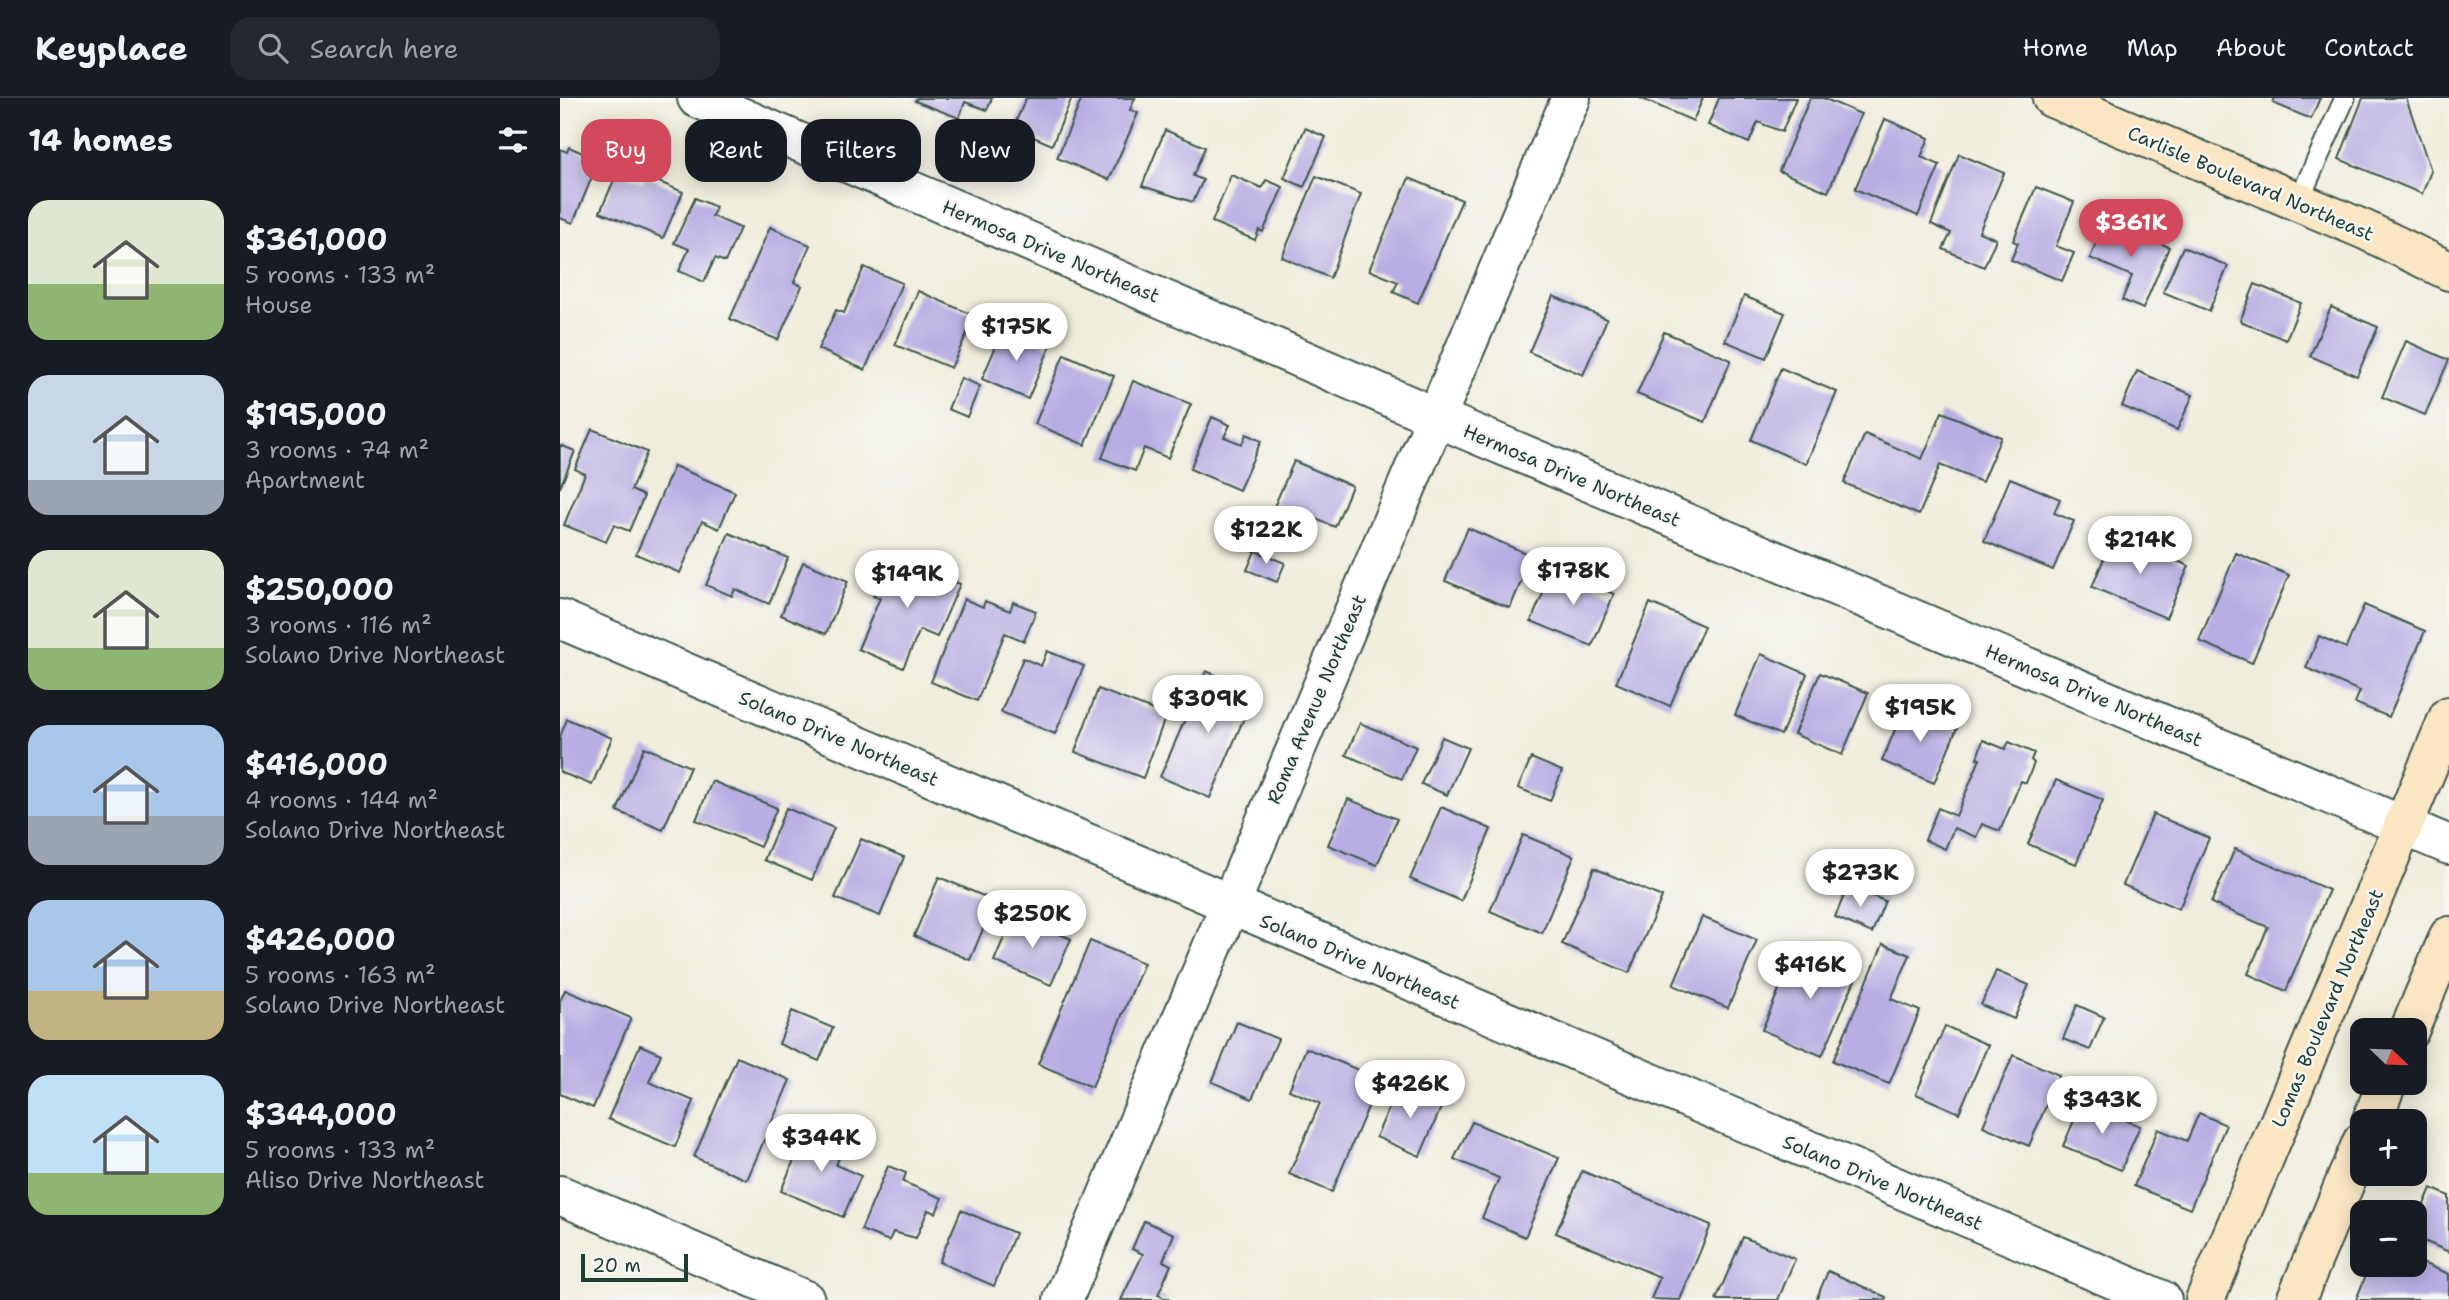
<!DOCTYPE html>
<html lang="en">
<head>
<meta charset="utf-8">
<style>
  :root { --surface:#171b24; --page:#242831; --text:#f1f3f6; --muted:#9ea1a6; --line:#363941; --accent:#d1495b }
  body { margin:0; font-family:"Shantell Sans",sans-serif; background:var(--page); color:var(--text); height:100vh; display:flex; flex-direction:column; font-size:26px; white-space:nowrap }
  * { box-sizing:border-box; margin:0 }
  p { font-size:23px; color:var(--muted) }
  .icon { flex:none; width:38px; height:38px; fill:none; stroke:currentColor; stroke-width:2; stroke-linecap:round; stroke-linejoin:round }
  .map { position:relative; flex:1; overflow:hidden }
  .side { display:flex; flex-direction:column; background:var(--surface); width:560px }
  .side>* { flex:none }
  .banner { position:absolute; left:21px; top:21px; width:665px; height:63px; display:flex; gap:14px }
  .needle { width:46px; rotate:113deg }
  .buttons { position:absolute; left:1790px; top:920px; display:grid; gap:14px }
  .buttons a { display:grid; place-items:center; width:77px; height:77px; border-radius:14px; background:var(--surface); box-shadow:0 4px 18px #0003; font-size:35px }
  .scale { position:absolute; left:21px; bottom:18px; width:107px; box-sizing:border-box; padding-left:7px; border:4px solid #1f3d34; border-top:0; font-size:19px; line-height:24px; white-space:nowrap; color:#1f3d34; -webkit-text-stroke:5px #f6f6f2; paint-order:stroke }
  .price { position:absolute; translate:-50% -60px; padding:0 16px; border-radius:24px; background:#fff; color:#222; font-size:23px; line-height:46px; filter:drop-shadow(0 2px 4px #0008) }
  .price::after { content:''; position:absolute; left:50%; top:42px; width:21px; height:16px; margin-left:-10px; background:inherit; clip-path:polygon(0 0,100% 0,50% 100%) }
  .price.active { background:var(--accent); color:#fff }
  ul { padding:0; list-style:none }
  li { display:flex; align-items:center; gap:21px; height:175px; padding:0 28px }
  li span { display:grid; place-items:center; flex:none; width:196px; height:140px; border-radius:21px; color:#555 }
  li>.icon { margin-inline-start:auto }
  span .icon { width:84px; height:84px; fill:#fffc; stroke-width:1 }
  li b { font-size:30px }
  h2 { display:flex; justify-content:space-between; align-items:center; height:84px; padding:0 28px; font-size:30px }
  .pill { padding:0 24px; border-radius:21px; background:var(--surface); box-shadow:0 4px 18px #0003; font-size:24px; line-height:63px }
  .pill.active { background:var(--accent); color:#fff }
  header { display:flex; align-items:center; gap:42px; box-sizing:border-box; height:98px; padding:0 35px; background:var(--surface); border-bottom:2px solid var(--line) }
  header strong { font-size:33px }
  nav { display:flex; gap:38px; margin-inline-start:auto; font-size:24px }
  .search { width:490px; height:63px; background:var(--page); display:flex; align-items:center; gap:18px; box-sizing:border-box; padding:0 24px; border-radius:21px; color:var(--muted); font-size:26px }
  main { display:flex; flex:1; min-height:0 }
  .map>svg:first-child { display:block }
</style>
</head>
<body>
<header>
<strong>Keyplace</strong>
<div class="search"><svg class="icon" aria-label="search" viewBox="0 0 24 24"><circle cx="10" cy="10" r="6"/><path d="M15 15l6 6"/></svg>Search here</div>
<nav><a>Home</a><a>Map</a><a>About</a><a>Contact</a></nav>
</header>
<main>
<section class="side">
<h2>14 homes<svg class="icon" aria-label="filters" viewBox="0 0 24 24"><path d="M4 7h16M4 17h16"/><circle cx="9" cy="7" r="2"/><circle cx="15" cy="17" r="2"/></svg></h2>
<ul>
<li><span style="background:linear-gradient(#dfe7d0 60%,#8fb573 0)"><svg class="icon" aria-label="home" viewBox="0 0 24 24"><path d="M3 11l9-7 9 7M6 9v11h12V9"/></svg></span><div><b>$361,000</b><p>5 rooms · 133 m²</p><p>House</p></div></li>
<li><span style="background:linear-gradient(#c9d6e8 75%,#9aa5b1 0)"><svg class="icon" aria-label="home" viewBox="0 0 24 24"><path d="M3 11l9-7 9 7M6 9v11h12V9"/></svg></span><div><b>$195,000</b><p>3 rooms · 74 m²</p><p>Apartment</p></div></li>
<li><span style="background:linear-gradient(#dfe7d0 70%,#8fb573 0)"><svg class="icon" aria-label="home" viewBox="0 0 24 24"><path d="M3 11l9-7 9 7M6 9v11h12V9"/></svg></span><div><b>$250,000</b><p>3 rooms · 116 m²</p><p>Solano Drive Northeast</p></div></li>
<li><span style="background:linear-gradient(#a9c7e8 65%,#9aa5b1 0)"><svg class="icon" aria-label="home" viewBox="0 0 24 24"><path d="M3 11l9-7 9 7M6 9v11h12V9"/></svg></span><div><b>$416,000</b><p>4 rooms · 144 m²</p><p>Solano Drive Northeast</p></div></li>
<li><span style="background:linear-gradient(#a9c7e8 65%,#c2b280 0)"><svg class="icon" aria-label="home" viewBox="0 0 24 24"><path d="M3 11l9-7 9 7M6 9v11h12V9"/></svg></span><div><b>$426,000</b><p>5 rooms · 163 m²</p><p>Solano Drive Northeast</p></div></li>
<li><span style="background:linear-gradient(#bfe0f5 70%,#8fb573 0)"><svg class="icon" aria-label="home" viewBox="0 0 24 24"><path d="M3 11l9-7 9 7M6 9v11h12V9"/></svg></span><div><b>$344,000</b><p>5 rooms · 133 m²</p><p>Aliso Drive Northeast</p></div></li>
</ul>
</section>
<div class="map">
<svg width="1889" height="1202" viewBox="0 0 1889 1202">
  <rect width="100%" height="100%" fill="#f6f6f2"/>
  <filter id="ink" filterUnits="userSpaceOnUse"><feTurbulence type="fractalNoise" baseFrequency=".0143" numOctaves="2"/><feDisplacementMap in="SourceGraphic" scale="14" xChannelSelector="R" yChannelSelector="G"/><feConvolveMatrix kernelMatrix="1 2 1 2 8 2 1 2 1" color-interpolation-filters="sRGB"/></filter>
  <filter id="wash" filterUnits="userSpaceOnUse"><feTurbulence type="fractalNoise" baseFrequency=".00686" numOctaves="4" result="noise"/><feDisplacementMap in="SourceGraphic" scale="28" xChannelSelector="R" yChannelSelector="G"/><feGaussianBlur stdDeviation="1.57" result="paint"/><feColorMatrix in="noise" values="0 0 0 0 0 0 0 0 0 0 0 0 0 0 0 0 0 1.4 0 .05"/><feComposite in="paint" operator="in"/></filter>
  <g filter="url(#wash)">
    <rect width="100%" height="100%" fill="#f0eddc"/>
    <g id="blocks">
      <!-- building -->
      <g fill="#b8aee3">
        <polygon points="357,0 432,0 427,12 405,4 399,20 355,3"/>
        <polygon points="466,0 512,0 492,47 453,30"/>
        <polygon points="522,0 575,0 570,12 578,15 549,82 497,60"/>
        <polygon points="1080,0 1143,0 1133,23"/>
        <polygon points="1159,0 1236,0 1222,34 1198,24 1189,45 1148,27"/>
        <polygon points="1250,0 1263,0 1301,16 1268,94 1219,73"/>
        <polygon points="1715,0 1760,0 1751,21 1713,5"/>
        <polygon points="1803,0 1846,0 1871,73 1862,96 1779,61"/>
        <polygon points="1325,21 1369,40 1361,59 1380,67 1358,118 1295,91"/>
        <polygon points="745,30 766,39 744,89 724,80"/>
        <polygon points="605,32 645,49 633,78 643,82 633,104 582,88"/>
        <polygon points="9,49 39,62 13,125 0,120 0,51 7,54"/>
        <polygon points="1399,56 1444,75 1419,134 1436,141 1424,169 1383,151 1391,135 1371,126"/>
        <polygon points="58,73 83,84 85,78 123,94 103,140 40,114"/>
        <polygon points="671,77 702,90 706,82 723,89 703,134 699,132 695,142 652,124"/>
        <polygon points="756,78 801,96 770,180 722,159"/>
        <polygon points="849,80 902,102 858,205 833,194 838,184 809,172"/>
        <polygon points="1476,89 1514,104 1496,148 1514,155 1502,183 1451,162 1458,145 1453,143"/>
        <polygon points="135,100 156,109 152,118 180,130 165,164 155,160 144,184 119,173 129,151 114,145"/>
        <polygon points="1545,122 1609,149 1583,211 1562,202 1572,178 1530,160"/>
        <polygon points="210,129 250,147 234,184 242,188 218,242 170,221"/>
        <polygon points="1623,149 1668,168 1649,213 1603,194"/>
        <polygon points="304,169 342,185 305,272 258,251 276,212 284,215"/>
        <polygon points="1695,186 1741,205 1726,242 1680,223"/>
        <polygon points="358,193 415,218 391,270 335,247"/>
        <polygon points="993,198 1047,221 1023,277 969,254"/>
        <polygon points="1184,198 1225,215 1206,260 1165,243"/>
        <polygon points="1771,209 1818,229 1797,278 1750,258"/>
        <polygon points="444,229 490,249 468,301 422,281"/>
        <polygon points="1104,234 1171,262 1145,324 1077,296"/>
        <polygon points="1846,243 1889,262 1865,317 1822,299"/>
        <polygon points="504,256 554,278 525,347 475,326"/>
        <polygon points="1221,270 1277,294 1246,366 1191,342"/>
        <polygon points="1577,273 1633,297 1617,332 1562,308"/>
        <polygon points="401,280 420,288 407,319 388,311"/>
        <polygon points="573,283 631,306 608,360 584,350 575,373 542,360"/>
        <polygon points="1382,314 1441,339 1422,384 1380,367 1359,417 1284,385 1305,336 1362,361"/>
        <polygon points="652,319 670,327 664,339 682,346 686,336 701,343 679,392 630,371"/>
        <polygon points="32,331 87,354 71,392 84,398 69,433 54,427 46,444 4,427 25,376 15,371"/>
        <polygon points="0,347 15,353 0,390"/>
        <polygon points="734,363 792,388 775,429 741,415 738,422 713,411"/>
        <polygon points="114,368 175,394 159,431 142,423 120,475 76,456"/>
        <polygon points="1450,380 1500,401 1494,415 1514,423 1493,472 1424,443"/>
        <polygon points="908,430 972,458 950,510 885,483"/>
        <polygon points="169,435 228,460 209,506 175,491 172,498 146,487"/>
        <polygon points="1554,436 1629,468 1606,520 1532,489"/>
        <polygon points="695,453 725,465 717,484 687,472"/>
        <polygon points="1676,455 1729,477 1692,565 1639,543"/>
        <polygon points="332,456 400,486 377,539 360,532 343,570 298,551 320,500 313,498"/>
        <polygon points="243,464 288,483 266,536 221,517"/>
        <polygon points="994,470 1054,496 1032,548 971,523"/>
        <polygon points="404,501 423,509 425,503 450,513 453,504 476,513 464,543 445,535 417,603 371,584"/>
        <polygon points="1090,505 1144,528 1110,608 1056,585"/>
        <polygon points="1804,507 1865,533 1829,619 1795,605 1800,593 1746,570 1759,538 1786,550"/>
        <polygon points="487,553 524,568 495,636 441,614 463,560 481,568"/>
        <polygon points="1201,556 1247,576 1221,637 1175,617"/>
        <polygon points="646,573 695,594 650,700 600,679"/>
        <polygon points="1260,575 1308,595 1282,657 1234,636"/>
        <polygon points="538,591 606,617 583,680 515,654"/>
        <polygon points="1345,608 1397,630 1374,685 1322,663"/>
        <polygon points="7,621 52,640 32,687 0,674 0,639"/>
        <polygon points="800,625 856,649 842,681 786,657"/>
        <polygon points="882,639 908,650 887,697 861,686"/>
        <polygon points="1423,642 1445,651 1449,644 1474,655 1471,662 1474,665 1466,685 1461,683 1440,733 1422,726 1416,739 1394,730 1385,751 1365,742 1378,710 1396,718 1420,661 1417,660"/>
        <polygon points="84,649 130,669 103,732 57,713"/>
        <polygon points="971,660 1002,673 990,703 958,690"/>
        <polygon points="1496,682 1543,702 1516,766 1468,746"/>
        <polygon points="152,683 217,710 200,749 136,722"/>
        <polygon points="788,701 837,721 817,767 768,747"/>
        <polygon points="881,709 931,731 901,803 850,781"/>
        <polygon points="226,710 274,730 252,782 204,762"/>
        <polygon points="1593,716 1649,740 1619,811 1563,787"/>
        <polygon points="963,737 1014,758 982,835 930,813"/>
        <polygon points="301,741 344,759 320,818 275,800"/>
        <polygon points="1675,751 1769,792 1726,893 1688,876 1708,829 1651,805"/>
        <polygon points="1034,770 1102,799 1069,875 1002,846"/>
        <polygon points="379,779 435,803 410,862 354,838"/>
        <polygon points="1288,788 1325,803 1312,835 1275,819"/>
        <polygon points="454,816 511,841 491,887 434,863"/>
        <polygon points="1142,819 1197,842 1168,910 1113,887"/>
        <polygon points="530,843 584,865 532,989 478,966"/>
        <polygon points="1323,846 1350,857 1331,901 1360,913 1329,986 1273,963"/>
        <polygon points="1237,849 1298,875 1262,958 1202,932"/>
        <polygon points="1436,873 1469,887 1454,921 1421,907"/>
        <polygon points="5,892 71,920 33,1010 0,996 0,903"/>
        <polygon points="1517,907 1544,919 1530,952 1503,941"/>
        <polygon points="232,913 273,930 259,963 219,946"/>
        <polygon points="677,924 718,941 692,1001 652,984"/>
        <polygon points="1385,928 1428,947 1399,1015 1356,996"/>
        <polygon points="80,947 101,956 89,984 134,1003 115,1049 48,1021"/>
        <polygon points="746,950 820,981 772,1094 729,1076 760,1005 729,992"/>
        <polygon points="1453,957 1499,977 1469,1048 1423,1028"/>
        <polygon points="177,959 230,982 187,1082 134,1059"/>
        <polygon points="839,987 883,1005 860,1058 816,1039"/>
        <polygon points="1522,1004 1580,1028 1561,1072 1503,1048"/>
        <polygon points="1639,1015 1666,1027 1630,1111 1574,1088 1598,1031 1627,1043"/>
        <polygon points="912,1024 999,1060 965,1139 922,1120 939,1080 894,1061"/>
        <polygon points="248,1028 286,1044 276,1067 301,1078 283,1119 221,1093"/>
        <polygon points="328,1068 346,1075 343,1084 382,1100 376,1115 368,1112 356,1140 333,1134 329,1143 301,1132"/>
        <polygon points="1022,1073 1151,1127 1120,1202 1091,1201 1100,1179 996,1135"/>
        <polygon points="1871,1090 1889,1098 1889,1154 1855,1139 1855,1128"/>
        <polygon points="401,1112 455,1135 434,1188 379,1164"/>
        <polygon points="584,1123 614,1136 603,1163 611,1167 598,1197 610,1202 561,1202 583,1156 572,1151"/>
        <polygon points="1183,1139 1235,1161 1218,1202 1156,1202"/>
        <polygon points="1855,1162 1889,1176 1889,1202 1796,1202 1810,1167 1855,1167"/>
        <polygon points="1268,1173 1326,1199 1325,1202 1256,1202"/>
      </g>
    </g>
  </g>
  <g filter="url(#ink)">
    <use href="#blocks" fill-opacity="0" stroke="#3e574d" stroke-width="2"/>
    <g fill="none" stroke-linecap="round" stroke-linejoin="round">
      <defs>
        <polyline id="lane" points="1738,104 1785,0"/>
        <g id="street">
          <polyline points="137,0 906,332 1889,747"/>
          <polyline points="0,521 1602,1202"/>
          <polyline points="0,1097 245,1202"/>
          <polyline points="503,1202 1011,0"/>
        </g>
        <g id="secondary">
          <polyline points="1492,0 1805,132 1889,173"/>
          <polyline points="1849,933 1889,838"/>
          <polyline points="1811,1024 1827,985"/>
          <polyline points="1645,1202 1889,618"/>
          <polyline points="1736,1202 1802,1044"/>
        </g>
      </defs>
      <!-- lane casing -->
      <use href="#lane" stroke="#3e574d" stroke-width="23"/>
      <!-- street casing -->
      <use href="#street" stroke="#3e574d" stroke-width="42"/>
      <!-- secondary casing -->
      <use href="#secondary" stroke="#3e574d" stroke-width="42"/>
      <!-- lane -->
      <use href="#lane" stroke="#fff" stroke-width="19"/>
      <!-- street -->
      <use href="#street" stroke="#fff" stroke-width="38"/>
      <!-- secondary -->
      <use href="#secondary" stroke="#fbe6c4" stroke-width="38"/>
    </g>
  </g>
  <g text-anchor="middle" stroke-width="5" stroke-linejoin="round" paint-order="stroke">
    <!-- street labels -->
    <g font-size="19" fill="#1f3d34" stroke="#f6f6f2">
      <text transform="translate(1691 85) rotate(23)" y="7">Carlisle Boulevard Northeast</text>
      <text transform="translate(491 153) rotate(23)" y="7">Hermosa Drive Northeast</text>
      <text transform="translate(1012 377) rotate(23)" y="7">Hermosa Drive Northeast</text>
      <text transform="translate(1534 597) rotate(23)" y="7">Hermosa Drive Northeast</text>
      <text transform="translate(756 601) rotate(-67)" y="7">Roma Avenue Northeast</text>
      <text transform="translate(279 640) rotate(23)" y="7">Solano Drive Northeast</text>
      <text transform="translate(800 863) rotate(23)" y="7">Solano Drive Northeast</text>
      <text transform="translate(1767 910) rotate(-67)" y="7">Lomas Boulevard Northeast</text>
      <text transform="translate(1323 1084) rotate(23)" y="7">Solano Drive Northeast</text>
    </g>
  </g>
</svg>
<div class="buttons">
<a><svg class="needle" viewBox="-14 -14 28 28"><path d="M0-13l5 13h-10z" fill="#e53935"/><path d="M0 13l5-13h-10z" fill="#9ea1a6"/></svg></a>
<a>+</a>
<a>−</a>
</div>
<div class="scale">20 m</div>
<b class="price active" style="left:1571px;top:161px">$361K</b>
<b class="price" style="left:456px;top:265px">$175K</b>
<b class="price" style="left:706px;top:468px">$122K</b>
<b class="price" style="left:1580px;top:478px">$214K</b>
<b class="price" style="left:1013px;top:509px">$178K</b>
<b class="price" style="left:347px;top:512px">$149K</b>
<b class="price" style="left:648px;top:637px">$309K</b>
<b class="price" style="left:1360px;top:646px">$195K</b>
<b class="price" style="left:1300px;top:811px">$273K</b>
<b class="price" style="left:472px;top:852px">$250K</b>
<b class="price" style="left:1250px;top:903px">$416K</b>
<b class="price" style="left:850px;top:1022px">$426K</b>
<b class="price" style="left:1542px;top:1038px">$343K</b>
<b class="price" style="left:261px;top:1076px">$344K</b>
<div class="banner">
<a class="pill active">Buy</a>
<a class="pill">Rent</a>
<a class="pill">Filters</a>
<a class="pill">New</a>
</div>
</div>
</main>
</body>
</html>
